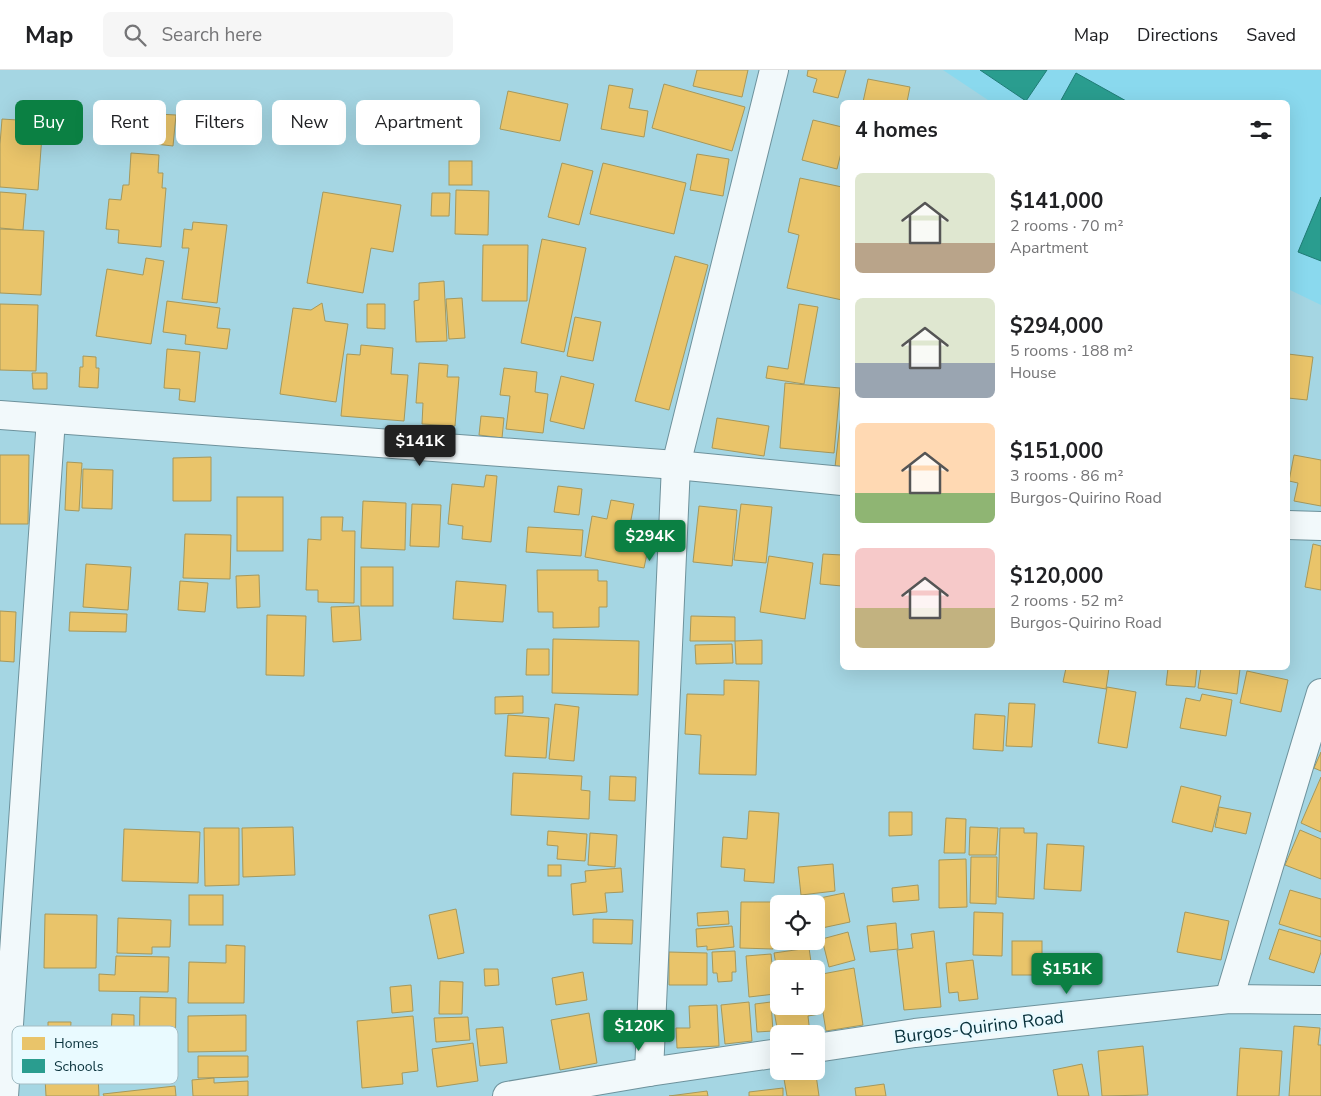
<!DOCTYPE html>
<html lang="en">
<head>
<meta charset="utf-8">
<style>
  :root { --surface:#fff; --page:#f6f6f6; --text:#202124; --muted:#757577; --line:#e0e0e0; --accent:#0b8043 }
  body { margin:0; font-family:"Nunito Sans",sans-serif; background:var(--page); color:var(--text); height:100vh; display:flex; flex-direction:column; font-size:19px; white-space:nowrap }
  * { box-sizing:border-box; margin:0 }
  p { font-size:16px; color:var(--muted) }
  .icon { flex:none; width:28px; height:28px; fill:none; stroke:currentColor; stroke-width:2; stroke-linecap:round; stroke-linejoin:round }
  .map { position:relative; flex:1; overflow:hidden }
  .drawer { position:absolute; left:840px; top:30px; width:450px; height:570px; display:flex; flex-direction:column; background:var(--surface); border-radius:8px; box-shadow:0 5px 20px #0002 }
  .drawer>* { flex:none }
  .top-card { position:absolute; left:15px; top:30px; width:475px; height:45px; display:flex; gap:10px }
  .tools { position:absolute; left:770px; top:825px; display:grid; gap:10px }
  .tools a { display:grid; place-items:center; width:55px; height:55px; border-radius:8px; background:var(--surface); box-shadow:0 5px 20px #0002; font-size:25px }
  .price { position:absolute; translate:-50% -42px; padding:0 11px; border-radius:5px; background:var(--accent); color:#fff; font-size:16px; line-height:32px; filter:drop-shadow(0 1px 2px #0008) }
  .price::after { content:''; position:absolute; left:50%; top:30px; width:15px; height:11px; margin-left:-8px; background:inherit; clip-path:polygon(0 0,100% 0,50% 100%) }
  .price.current { background:#222; color:#fff }
  ul { padding:0; list-style:none }
  li { display:flex; align-items:center; gap:15px; height:125px; padding:0 15px }
  li span { display:grid; place-items:center; flex:none; width:140px; height:100px; border-radius:8px; color:#555 }
  li>.icon { margin-inline-start:auto }
  span .icon { width:60px; height:60px; fill:#fffc; stroke-width:1 }
  li b { font-size:21px }
  h2 { display:flex; justify-content:space-between; align-items:center; height:60px; padding:0 15px; font-size:21px }
  .tag { padding:0 18px; border-radius:8px; background:var(--surface); box-shadow:0 5px 20px #0002; font-size:18px; line-height:45px }
  .tag.current { background:var(--accent); color:#fff }
  header { display:flex; align-items:center; gap:30px; box-sizing:border-box; height:70px; padding:0 25px; background:var(--surface); border-bottom:1px solid var(--line) }
  header strong { font-size:24px }
  nav { display:flex; gap:28px; margin-inline-start:auto; font-size:18px }
  .search { width:350px; height:45px; background:var(--page); display:flex; align-items:center; gap:12px; box-sizing:border-box; padding:0 18px; border-radius:8px; color:var(--muted); font-size:19px }
  .map>svg:first-child { display:block }
</style>
</head>
<body>
<header>
<strong>Map</strong>
<div class="search"><svg class="icon" aria-label="search" viewBox="0 0 24 24"><circle cx="10" cy="10" r="6"/><path d="M15 15l6 6"/></svg>Search here</div>
<nav><a>Map</a><a>Directions</a><a>Saved</a></nav>
</header>
<div class="map">
<svg width="1321" height="1026" viewBox="0 0 1321 1026">
  <rect width="100%" height="100%" fill="#a5d6e3"/>
  <!-- built -->
  <polygon fill="#8ad9ee" points="943,0 1321,0 1321,235 1288,219 1288,32 991,32"/>
  <!-- homes -->
  <g fill="#e9c46a" stroke="#a5985c">
    <polygon points="697,0 748,0 742,27 693,16"/>
    <polygon points="808,0 846,0 838,28 813,22 817,9 807,6"/>
    <polygon points="868,9 910,17 907,32 863,32"/>
    <polygon points="664,14 745,37 732,81 652,58"/>
    <polygon points="609,15 633,19 629,38 648,41 644,67 601,59"/>
    <polygon points="508,21 568,34 560,71 500,59"/>
    <polygon points="158,44 176,45 173,76 155,74"/>
    <polygon points="2,49 33,51 32,64 42,65 38,120 0,117 0,74"/>
    <polygon points="813,50 842,57 842,79 837,99 802,90"/>
    <polygon points="131,83 159,85 158,103 163,103 162,118 166,118 161,177 118,173 119,160 106,159 109,129 121,130 123,115 129,115"/>
    <polygon points="697,84 729,89 723,126 690,120"/>
    <rect x="449" y="91" width="23" height="24"/>
    <polygon points="562,93 593,101 579,155 548,147"/>
    <polygon points="603,93 686,113 674,164 590,144"/>
    <polygon points="800,108 842,117 842,230 787,218 799,165 788,162"/>
    <polygon points="456,120 489,121 488,165 455,164"/>
    <polygon points="0,122 26,124 23,160 0,158"/>
    <polygon points="323,122 401,135 393,182 371,178 363,223 307,213"/>
    <polygon points="432,123 450,123 449,146 431,146"/>
    <polygon points="193,152 227,155 217,233 182,229 189,178 182,178 184,159 192,160"/>
    <polygon points="0,159 44,161 41,225 0,223"/>
    <polygon points="542,169 586,178 564,282 521,273"/>
    <polygon points="483,175 528,175 527,231 482,231"/>
    <polygon points="675,186 708,195 669,340 635,331"/>
    <polygon points="146,188 164,191 151,274 96,266 107,199 143,205"/>
    <polygon points="444,211 447,271 416,272 414,231 419,230 419,213"/>
    <polygon points="462,228 465,268 449,269 446,229"/>
    <polygon points="167,231 220,238 217,258 230,259 227,279 185,274 186,265 163,262"/>
    <polygon points="322,233 325,251 348,254 336,332 280,324 293,238 311,240"/>
    <polygon points="0,234 38,235 36,301 0,300"/>
    <polygon points="367,234 385,234 385,259 367,258"/>
    <polygon points="799,234 818,237 804,314 766,308 768,296 788,299"/>
    <polygon points="575,247 601,252 593,291 567,286"/>
    <polygon points="361,275 393,278 391,304 408,305 404,351 341,346 347,284 360,285"/>
    <polygon points="167,279 200,282 195,332 179,330 180,319 164,318"/>
    <polygon points="1288,284 1313,287 1307,330 1288,328"/>
    <polygon points="83,286 96,287 96,298 99,298 98,318 79,317 80,297 83,297"/>
    <polygon points="419,293 448,295 447,307 459,307 455,356 422,354 423,333 416,333"/>
    <polygon points="504,298 537,302 535,322 548,324 543,363 506,359 510,326 500,325"/>
    <polygon points="32,303 47,303 47,319 33,319"/>
    <polygon points="561,306 594,314 584,359 550,351"/>
    <polygon points="785,313 840,318 834,383 780,378"/>
    <polygon points="842,336 842,398 835,397"/>
    <polygon points="481,346 504,348 502,368 479,365"/>
    <polygon points="717,348 769,356 764,386 712,378"/>
    <polygon points="0,385 29,385 28,454 0,454"/>
    <polygon points="1294,385 1321,390 1321,436 1294,431 1298,413 1289,411"/>
    <polygon points="211,387 211,431 173,431 173,388"/>
    <polygon points="67,392 82,393 79,441 65,440"/>
    <polygon points="83,399 113,400 112,439 82,438"/>
    <polygon points="486,405 497,406 491,472 462,469 463,456 448,454 452,414 484,417"/>
    <polygon points="558,416 582,419 579,445 554,442"/>
    <rect x="237" y="427" width="46" height="54"/>
    <polygon points="611,430 634,434 626,476 648,479 644,498 585,487 592,446 607,449"/>
    <polygon points="363,431 406,433 405,480 361,478"/>
    <polygon points="412,434 441,435 439,477 410,476"/>
    <polygon points="741,434 772,437 766,493 734,490"/>
    <polygon points="699,436 737,440 732,496 693,492"/>
    <polygon points="321,447 343,447 342,461 355,461 354,533 318,532 318,520 306,520 308,469 321,470"/>
    <polygon points="528,457 583,460 581,486 526,482"/>
    <polygon points="185,464 231,465 230,509 183,508"/>
    <polygon points="1313,474 1321,476 1321,520 1305,517"/>
    <polygon points="823,484 842,485 842,516 820,514"/>
    <polygon points="769,486 813,493 805,549 760,542"/>
    <polygon points="86,494 131,497 128,540 83,537"/>
    <rect x="361" y="497" width="32" height="39"/>
    <polygon points="537,500 598,500 598,511 607,511 607,537 599,537 599,557 553,558 553,542 538,542"/>
    <polygon points="259,505 260,537 237,538 236,506"/>
    <polygon points="180,511 208,513 205,542 178,540"/>
    <polygon points="456,511 506,515 503,552 453,549"/>
    <polygon points="359,536 361,570 333,572 331,537"/>
    <polygon points="0,541 16,542 14,592 0,591"/>
    <polygon points="70,542 127,544 126,562 69,561"/>
    <polygon points="267,545 306,546 304,606 266,605"/>
    <polygon points="691,546 735,547 735,571 690,571"/>
    <polygon points="553,569 639,571 638,625 552,623"/>
    <polygon points="762,570 762,594 736,594 735,571"/>
    <polygon points="732,574 733,593 696,594 695,575"/>
    <polygon points="527,579 549,579 549,605 526,605"/>
    <polygon points="1066,598 1109,598 1106,619 1063,612"/>
    <polygon points="1168,598 1197,598 1195,617 1166,615"/>
    <polygon points="1201,598 1240,599 1237,624 1198,618"/>
    <polygon points="1247,601 1288,610 1281,642 1240,633"/>
    <polygon points="724,610 759,611 756,705 699,704 701,665 685,664 687,624 724,625"/>
    <polygon points="1107,617 1136,622 1127,678 1098,673"/>
    <polygon points="1202,624 1232,630 1226,666 1180,658 1186,628 1200,631"/>
    <polygon points="523,626 523,643 495,644 495,627"/>
    <polygon points="1009,633 1035,634 1032,677 1006,676"/>
    <polygon points="555,634 579,637 574,691 549,689"/>
    <polygon points="975,644 1005,646 1003,681 973,679"/>
    <polygon points="508,645 549,648 546,688 505,686"/>
    <polygon points="1321,682 1321,701 1314,698"/>
    <polygon points="513,703 582,706 581,720 590,721 589,749 511,745"/>
    <polygon points="610,706 636,707 635,731 609,730"/>
    <polygon points="1321,707 1321,762 1301,753"/>
    <polygon points="1181,716 1221,726 1212,762 1172,752"/>
    <polygon points="1219,737 1251,743 1246,764 1215,757"/>
    <polygon points="749,741 779,743 774,813 744,811 745,799 721,797 723,767 747,769"/>
    <polygon points="889,742 912,742 912,765 889,766"/>
    <polygon points="946,748 966,749 965,783 944,783"/>
    <polygon points="293,757 295,805 243,807 242,758"/>
    <polygon points="970,757 998,758 996,785 969,785"/>
    <polygon points="204,758 239,758 239,815 205,816"/>
    <polygon points="1000,758 1024,758 1024,763 1037,763 1034,829 998,827"/>
    <polygon points="124,759 200,762 198,813 122,811"/>
    <polygon points="1300,760 1321,769 1321,809 1285,795"/>
    <polygon points="548,761 587,764 585,791 557,789 558,776 547,775"/>
    <polygon points="590,763 617,765 615,797 588,795"/>
    <polygon points="1047,774 1084,776 1081,821 1044,819"/>
    <polygon points="971,787 997,787 996,834 970,833"/>
    <polygon points="966,789 967,837 939,838 939,790"/>
    <polygon points="833,794 835,821 801,825 798,797"/>
    <rect x="548" y="795" width="13" height="11"/>
    <polygon points="621,798 623,822 605,823 607,842 573,845 571,814 586,812 585,801"/>
    <polygon points="918,815 919,830 893,832 892,818"/>
    <polygon points="1290,820 1321,829 1321,867 1279,854"/>
    <polygon points="844,823 850,852 822,858 815,829"/>
    <rect x="189" y="825" width="34" height="30"/>
    <polygon points="741,832 774,832 773,879 740,878"/>
    <polygon points="456,839 464,883 438,889 429,845"/>
    <polygon points="728,841 729,854 698,856 697,843"/>
    <polygon points="974,842 1003,843 1002,886 973,885"/>
    <polygon points="1185,842 1229,851 1221,890 1177,882"/>
    <polygon points="45,844 97,845 96,898 44,898"/>
    <polygon points="118,848 171,850 170,877 152,877 152,884 117,883"/>
    <polygon points="593,849 633,850 632,874 593,873"/>
    <polygon points="896,853 898,879 870,882 867,856"/>
    <polygon points="732,856 734,877 707,880 707,876 697,877 696,859"/>
    <polygon points="1279,859 1321,871 1321,882 1314,903 1269,889"/>
    <polygon points="934,861 941,937 904,940 897,880 913,878 911,864"/>
    <polygon points="848,862 855,890 829,897 822,869"/>
    <rect x="1012" y="871" width="30" height="34"/>
    <polygon points="226,875 245,876 244,933 188,933 189,892 226,893"/>
    <polygon points="809,878 812,899 779,899 779,913 774,883"/>
    <polygon points="735,881 736,902 732,902 732,911 718,912 717,903 713,903 712,882"/>
    <polygon points="669,882 707,883 707,915 669,915"/>
    <polygon points="771,884 775,924 749,927 746,886"/>
    <polygon points="116,886 169,887 168,922 99,921 99,904 115,905"/>
    <polygon points="973,890 978,929 959,931 958,922 949,923 946,893"/>
    <polygon points="854,898 863,955 826,961 817,905"/>
    <polygon points="484,899 498,899 499,915 485,916"/>
    <polygon points="583,902 587,930 556,935 552,908"/>
    <polygon points="440,911 463,912 462,944 439,944"/>
    <polygon points="411,915 413,941 392,943 390,917"/>
    <polygon points="816,924 820,944 808,946 810,964 779,964 779,969 773,935 816,936"/>
    <polygon points="140,927 176,928 175,1001 139,1001"/>
    <polygon points="749,932 752,971 725,974 721,935"/>
    <polygon points="771,932 773,961 757,962 755,934"/>
    <polygon points="717,935 719,976 677,978 676,958 690,958 689,936"/>
    <polygon points="589,943 597,993 560,1000 551,950"/>
    <polygon points="112,944 134,945 134,970 111,970"/>
    <polygon points="246,945 246,981 188,982 188,946"/>
    <polygon points="413,946 418,1001 402,1003 403,1014 362,1018 357,951"/>
    <polygon points="468,947 470,970 436,972 434,948"/>
    <polygon points="48,952 71,952 70,970 48,969"/>
    <polygon points="1294,956 1320,958 1318,975 1321,975 1321,1026 1289,1026"/>
    <polygon points="503,957 507,993 480,996 476,959"/>
    <polygon points="473,973 478,1011 437,1017 432,979"/>
    <polygon points="1143,976 1148,1025 1102,1026 1098,981"/>
    <polygon points="1240,978 1282,981 1279,1026 1237,1026"/>
    <polygon points="198,986 248,986 248,1007 198,1008"/>
    <polygon points="1082,994 1089,1026 1058,1026 1053,1000"/>
    <polygon points="98,1004 99,1026 46,1026 45,1008"/>
    <polygon points="816,1005 819,1026 787,1026 784,1009"/>
    <polygon points="214,1008 214,1013 248,1011 248,1026 193,1026 192,1010"/>
    <polygon points="884,1014 886,1026 856,1026 855,1018"/>
    <polygon points="175,1016 176,1026 104,1026 103,1024"/>
    <polygon points="783,1018 783,1026 749,1026 749,1022"/>
    <polygon points="707,1021 708,1026 669,1026"/>
  </g>
  <!-- schools -->
  <g fill="#2a9d8f" stroke="#207c76">
    <polygon points="980,0 1047,0 1026,31"/>
    <polygon points="1076,3 1128,32 1060,32"/>
    <polygon points="1321,127 1321,191 1298,182"/>
  </g>
  <g fill="none" stroke-linecap="round" stroke-linejoin="round">
    <defs>
      <g id="minor">
        <polyline points="0,345 676,395 842,411"/>
        <polyline points="1288,455 1321,456"/>
        <polyline points="1229,929 1321,623"/>
        <polyline points="816,978 915,963 1229,929 1321,930"/>
        <polyline points="649,1002 676,395 774,0"/>
        <polyline points="4,1026 51,349"/>
        <polyline points="507,1026 649,1002 779,983"/>
      </g>
    </defs>
    <!-- minor casing -->
    <use href="#minor" stroke="#6e929c" stroke-width="30"/>
    <!-- minor -->
    <use href="#minor" stroke="#f2f9fb" stroke-width="28"/>
  </g>
  <g text-anchor="middle" stroke-width="5" stroke-linejoin="round" paint-order="stroke">
    <!-- street labels -->
    <g font-size="18" fill="#07303a" stroke="#e9faff">
      <text transform="translate(979 957) rotate(-7)" y="6">Burgos-Quirino Road</text>
    </g>
  </g>
  <!-- legend -->
  <rect x="12" y="956" width="166" height="58" rx="8" fill="#e9faff" stroke="#a5bdc4" stroke-width="1"/>
  <rect x="22" y="967" width="23" height="13" fill="#e9c46a"/>
  <rect x="22" y="989" width="23" height="14" fill="#2a9d8f"/>
  <g font-size="14" fill="#07303a">
    <text x="54" y="978">Homes</text>
    <text x="54" y="1001">Schools</text>
  </g>
</svg>
<div class="tools">
<a><svg class="icon" aria-label="locate" viewBox="0 0 24 24"><circle cx="12" cy="12" r="6"/><path d="M12 2v4M12 18v4M2 12h4M18 12h4"/></svg></a>
<a>+</a>
<a>−</a>
</div>
<b class="price current" style="left:420px;top:397px">$141K</b>
<b class="price" style="left:650px;top:492px">$294K</b>
<b class="price" style="left:1067px;top:925px">$151K</b>
<b class="price" style="left:639px;top:982px">$120K</b>
<div class="top-card">
<a class="tag current">Buy</a>
<a class="tag">Rent</a>
<a class="tag">Filters</a>
<a class="tag">New</a>
<a class="tag">Apartment</a>
</div>
<section class="drawer">
<h2>4 homes<svg class="icon" aria-label="filters" viewBox="0 0 24 24"><path d="M4 7h16M4 17h16"/><circle cx="9" cy="7" r="2"/><circle cx="15" cy="17" r="2"/></svg></h2>
<ul>
<li><span style="background:linear-gradient(#dfe7d0 70%,#b9a48a 0)"><svg class="icon" aria-label="home" viewBox="0 0 24 24"><path d="M3 11l9-7 9 7M6 9v11h12V9"/></svg></span><div><b>$141,000</b><p>2 rooms · 70 m²</p><p>Apartment</p></div></li>
<li><span style="background:linear-gradient(#dfe7d0 65%,#9aa5b1 0)"><svg class="icon" aria-label="home" viewBox="0 0 24 24"><path d="M3 11l9-7 9 7M6 9v11h12V9"/></svg></span><div><b>$294,000</b><p>5 rooms · 188 m²</p><p>House</p></div></li>
<li><span style="background:linear-gradient(#ffd9b3 70%,#8fb573 0)"><svg class="icon" aria-label="home" viewBox="0 0 24 24"><path d="M3 11l9-7 9 7M6 9v11h12V9"/></svg></span><div><b>$151,000</b><p>3 rooms · 86 m²</p><p>Burgos-Quirino Road</p></div></li>
<li><span style="background:linear-gradient(#f6c9c9 60%,#c2b280 0)"><svg class="icon" aria-label="home" viewBox="0 0 24 24"><path d="M3 11l9-7 9 7M6 9v11h12V9"/></svg></span><div><b>$120,000</b><p>2 rooms · 52 m²</p><p>Burgos-Quirino Road</p></div></li>
</ul>
</section>
</div>
</body>
</html>
